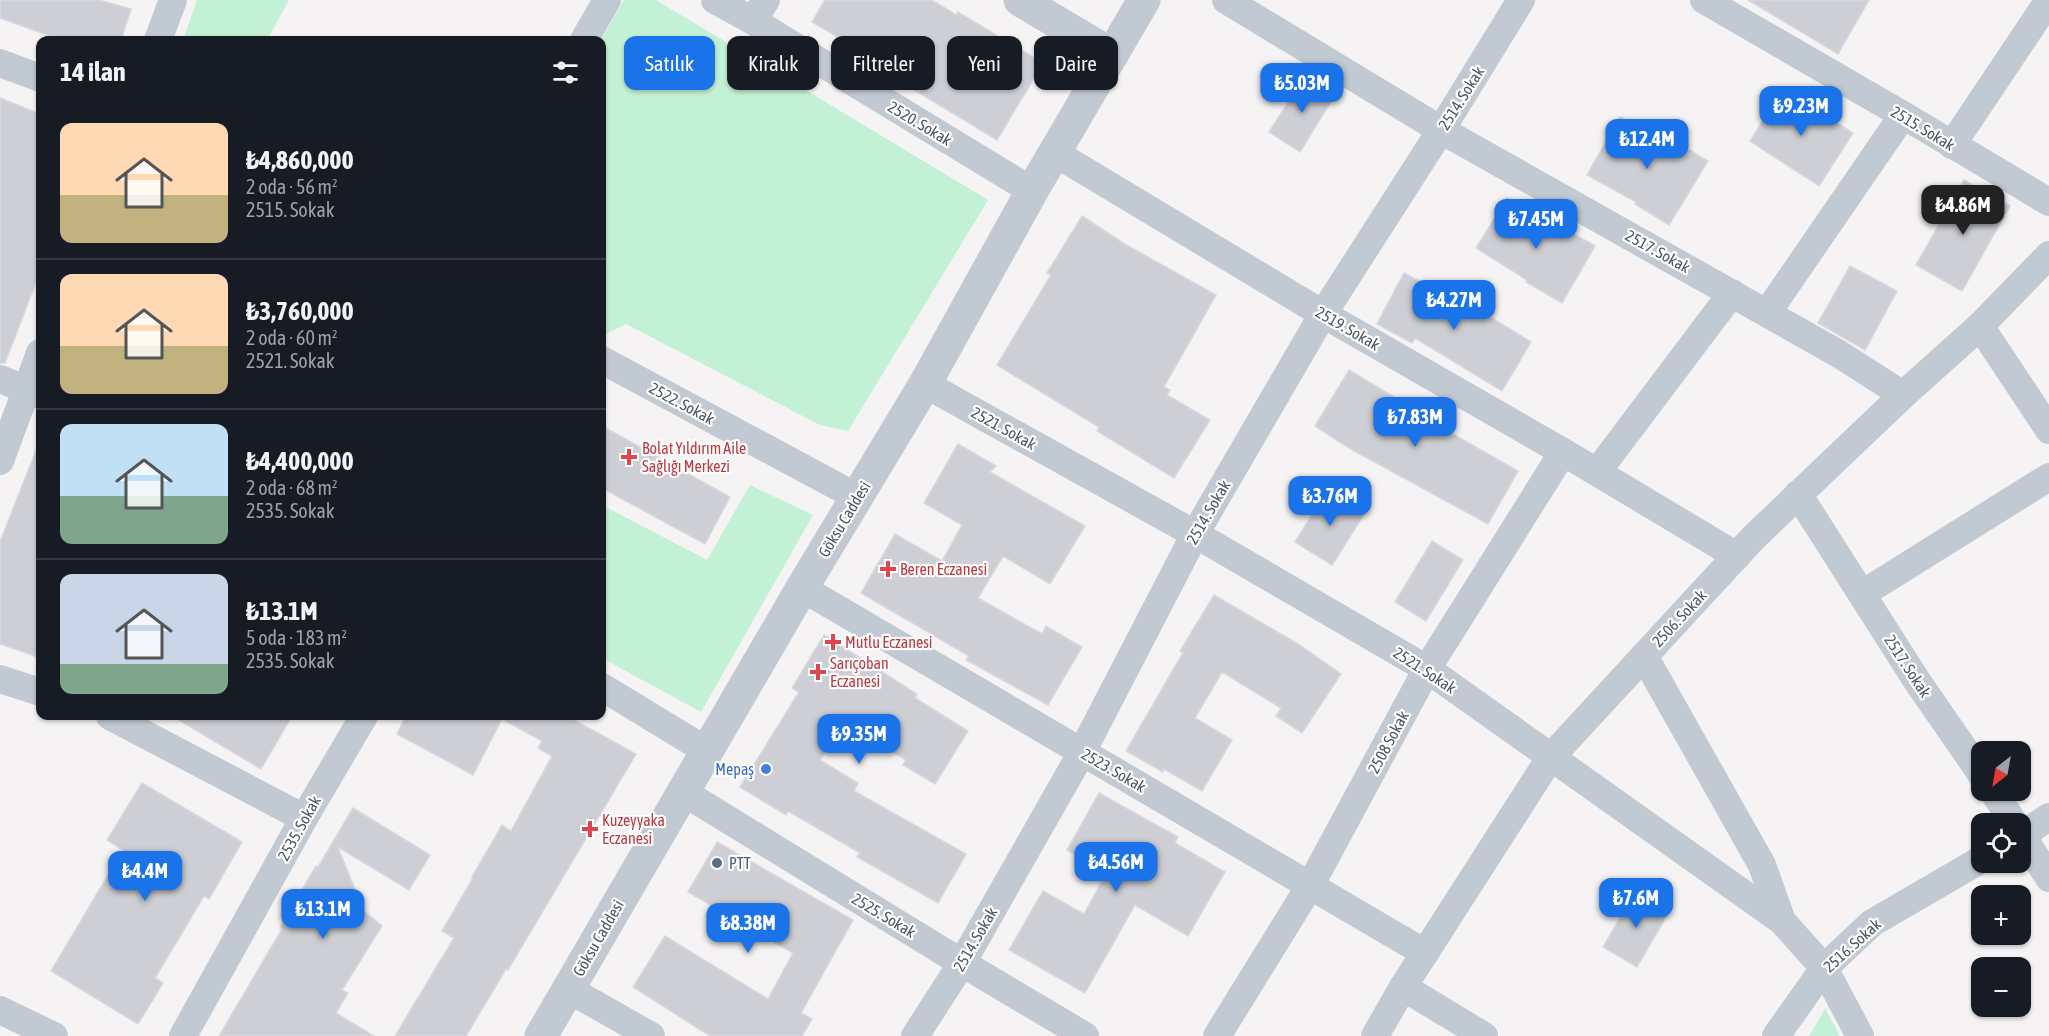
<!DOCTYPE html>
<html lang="tr">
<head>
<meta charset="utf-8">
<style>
  :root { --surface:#171b24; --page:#242831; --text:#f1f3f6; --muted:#9ea1a6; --line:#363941; --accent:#1a73e8 }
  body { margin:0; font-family:"Asap Condensed",sans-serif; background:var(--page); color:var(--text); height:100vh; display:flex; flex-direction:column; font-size:22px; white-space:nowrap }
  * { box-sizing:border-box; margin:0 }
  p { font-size:20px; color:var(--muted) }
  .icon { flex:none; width:33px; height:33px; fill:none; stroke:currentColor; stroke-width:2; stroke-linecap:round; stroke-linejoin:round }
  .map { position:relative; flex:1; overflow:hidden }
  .side { position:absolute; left:36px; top:36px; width:570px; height:684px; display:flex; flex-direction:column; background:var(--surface); border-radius:12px; box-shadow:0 2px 4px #0004 }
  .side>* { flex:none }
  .banner { position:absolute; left:624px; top:36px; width:570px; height:54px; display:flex; gap:12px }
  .needle { width:39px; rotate:211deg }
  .tools { position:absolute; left:1971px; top:741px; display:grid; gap:12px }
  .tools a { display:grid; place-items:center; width:60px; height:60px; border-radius:12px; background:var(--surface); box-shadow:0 2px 4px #0004; font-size:30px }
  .price { position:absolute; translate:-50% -51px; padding:0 14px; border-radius:12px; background:var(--accent); color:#fff; font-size:20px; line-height:39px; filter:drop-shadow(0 2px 3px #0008) }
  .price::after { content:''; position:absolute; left:50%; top:36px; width:18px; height:14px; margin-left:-9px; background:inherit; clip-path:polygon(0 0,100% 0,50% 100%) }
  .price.active { background:#222; color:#fff }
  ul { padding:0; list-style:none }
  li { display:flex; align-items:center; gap:18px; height:150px; padding:0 24px }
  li+li { border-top:2px solid var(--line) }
  li span { display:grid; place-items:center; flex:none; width:168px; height:120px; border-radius:12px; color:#555 }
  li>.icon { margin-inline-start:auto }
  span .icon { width:72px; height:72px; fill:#fffc; stroke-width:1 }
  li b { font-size:26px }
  h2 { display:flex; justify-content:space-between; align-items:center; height:72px; padding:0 24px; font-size:26px }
  .chip { padding:0 21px; border-radius:12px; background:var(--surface); box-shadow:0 2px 4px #0004; font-size:21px; line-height:54px }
  .chip.active { background:var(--accent); color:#fff }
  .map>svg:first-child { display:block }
</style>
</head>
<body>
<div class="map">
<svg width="2049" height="1036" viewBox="0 0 2049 1036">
  <rect width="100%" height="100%" fill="#f5f3f3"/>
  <!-- green -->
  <g fill="#c3f1d5">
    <polygon points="197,0 289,0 267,40 183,40"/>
    <polygon points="624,0 656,0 988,200 848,431 820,425 626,324 602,336 601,40"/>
    <polygon points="750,485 813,515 701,712 602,658 602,505 707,560"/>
    <polygon points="1825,1008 1840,1036 1809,1036 1825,1009"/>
  </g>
  <!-- building -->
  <g fill="#cdcfd5" stroke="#d7d9de" stroke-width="1.5">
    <polygon points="0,0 99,0 131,9 121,40 61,40 0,18"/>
    <polygon points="825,0 932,0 956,15 958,12 1043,63 997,140 911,88 912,86 862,54 863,52 812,22"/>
    <polygon points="1748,0 1869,0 1838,54"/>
    <polygon points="1305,76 1335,95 1300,152 1269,132"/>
    <polygon points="1783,89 1853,133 1819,186 1750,141"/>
    <polygon points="0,98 40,114 40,272 5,363 0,363"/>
    <polygon points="1620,117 1670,146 1673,140 1708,161 1669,225 1635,204 1636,202 1587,175"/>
    <polygon points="1964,180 2010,206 1962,291 1916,265"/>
    <polygon points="1507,198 1557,229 1559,225 1595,246 1562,303 1526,282 1527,280 1476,248"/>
    <polygon points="1082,216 1123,243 1216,295 1164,387 1170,390 1167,395 1210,420 1174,478 1097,431 1099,427 997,365 1051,275 1047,273"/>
    <polygon points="1850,266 1897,291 1865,350 1818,323"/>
    <polygon points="1404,273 1446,295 1449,291 1531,342 1502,391 1415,338 1412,343 1377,324"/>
    <polygon points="1349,370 1424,415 1423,417 1518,471 1488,524 1349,448 1315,426"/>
    <polygon points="602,426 730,497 705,544 602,488"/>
    <polygon points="39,443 40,443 40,658 0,644 0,542"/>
    <polygon points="958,444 996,466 990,472 1085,526 1050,584 1003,556 978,598 1042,634 1046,626 1082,647 1048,705 966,660 969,656 861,593 895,534 942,561 962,525 924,503"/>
    <polygon points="1328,489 1365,513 1332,565 1295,542"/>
    <polygon points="1432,541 1463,560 1426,621 1395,602"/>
    <polygon points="1214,595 1298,644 1341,674 1302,733 1276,716 1281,708 1222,672 1195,718 1232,740 1202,791 1164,769 1163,772 1126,751 1183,653 1180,651"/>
    <polygon points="824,635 917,694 915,698 968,731 935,784 903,765 906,760 844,722 820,760 858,783 854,791 966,854 938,903 857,857 860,853 788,811 786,815 740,787 799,692 792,688"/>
    <polygon points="172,716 292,716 261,769"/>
    <polygon points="406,716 567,716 636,754 508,970 506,969 466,1036 395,1036 454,938 442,931 473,878 472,877 502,825 511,831 552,756 538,748 542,741 502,719 473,775 397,734"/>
    <polygon points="142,783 242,842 209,899 204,896 155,978 163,983 138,1024 51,971 123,850 107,840"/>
    <polygon points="1099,793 1178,837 1175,843 1225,872 1188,936 1135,905 1085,993 1009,950 1043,891 1084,914 1107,872 1067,850"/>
    <polygon points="353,808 430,855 409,890 338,847 363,910 382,926 342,990 348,993 336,1013 374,1036 219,1036 282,929 280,928 316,866 318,867"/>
    <polygon points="717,842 853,920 801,1013 812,1019 802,1036 710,1036 633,987 665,936 768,999 793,953 688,892"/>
    <polygon points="1635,892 1669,912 1637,967 1603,947"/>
  </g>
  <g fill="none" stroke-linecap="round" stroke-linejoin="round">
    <!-- minor -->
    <g stroke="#c1cad2" stroke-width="28">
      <polyline points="715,0 753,21 1032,191"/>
      <polyline points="1226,0 1441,130 1839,354 1903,395"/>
      <polyline points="1704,0 1903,115 2049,202"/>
      <polyline points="753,21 766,0"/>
      <polyline points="158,40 173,0"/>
      <polyline points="584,40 607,0"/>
      <polyline points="0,63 40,78"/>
      <polyline points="1952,145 2049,0"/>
      <polyline points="1055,153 1323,314 1563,452 1737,556"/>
      <polyline points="1767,313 1903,115"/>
      <polyline points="1980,326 2049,430"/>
      <polyline points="602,360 857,497"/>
      <polyline points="0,379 40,395"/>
      <polyline points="925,384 1195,534 1427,669 1782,921 1824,968 1860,1036"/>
      <polyline points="0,461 40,353"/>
      <polyline points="1597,472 1732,293"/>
      <polyline points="1798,494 1917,681 1982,775"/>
      <polyline points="802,588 1425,953"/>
      <polyline points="1862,594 2049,477"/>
      <polyline points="1644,656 1762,865 1782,921"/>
      <polyline points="0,679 40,692"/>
      <polyline points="602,687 707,751"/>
      <polyline points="110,716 304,818"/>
      <polyline points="1992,790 2015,824"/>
      <polyline points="683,792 962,963 1085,1036"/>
      <polyline points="2020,832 2049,878"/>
      <polyline points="2020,836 2049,817"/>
      <polyline points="1403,987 1484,1036"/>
      <polyline points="568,989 651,1036"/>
      <polyline points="0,1010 54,1036"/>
      <polyline points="183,1036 304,818 364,716"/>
      <polyline points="915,1036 962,963 1082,752 1195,534 1323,314 1441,130 1521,0"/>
      <polyline points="1217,1036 1311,884 1427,669 1563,452"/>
      <polyline points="1375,1036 1403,987 1550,758 1753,538 1903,395 1980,326 2049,255"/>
      <polyline points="1776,1036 1824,968 1872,923 1982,859"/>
    </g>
    <!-- tertiary -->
    <g stroke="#c1cad2" stroke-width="33">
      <polyline points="1020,0 1112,55"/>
      <polyline points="541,1036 802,588 925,384 1032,191 1144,0"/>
    </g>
  </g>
  <!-- markers -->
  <g fill="#e0444e" stroke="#fff" stroke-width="2">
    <path d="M626 448h6v6h6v6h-6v6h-6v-6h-6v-6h6z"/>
    <path d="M885 560h6v6h6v6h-6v6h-6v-6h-6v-6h6z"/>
    <path d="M830 633h6v6h6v6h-6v6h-6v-6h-6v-6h6z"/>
    <path d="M815 663h6v6h6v6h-6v6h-6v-6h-6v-6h6z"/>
    <path d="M587 820h6v6h6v6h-6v6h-6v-6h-6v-6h6z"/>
  </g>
  <circle fill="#3f7fe0" stroke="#fff" stroke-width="2" cx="766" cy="769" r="6"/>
  <circle fill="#5c6f8a" stroke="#fff" stroke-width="2" cx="717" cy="863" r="6"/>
  <g text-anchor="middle" stroke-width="4.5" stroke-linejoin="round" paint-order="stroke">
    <!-- street labels -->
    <g font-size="16" fill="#4a5661" stroke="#fff">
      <text transform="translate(1461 98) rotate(-58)" y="6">2514. Sokak</text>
      <text transform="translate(920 123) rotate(31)" y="6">2520. Sokak</text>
      <text transform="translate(1923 128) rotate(31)" y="6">2515. Sokak</text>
      <text transform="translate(1658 251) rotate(29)" y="6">2517. Sokak</text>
      <text transform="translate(1348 328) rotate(30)" y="6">2519. Sokak</text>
      <text transform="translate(682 403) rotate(28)" y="6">2522. Sokak</text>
      <text transform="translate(1004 428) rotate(29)" y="6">2521. Sokak</text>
      <text transform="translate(1208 512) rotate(-60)" y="6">2514. Sokak</text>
      <text transform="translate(844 519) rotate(-59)" y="6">Göksu Caddesi</text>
      <text transform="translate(1679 618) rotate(-47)" y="6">2506. Sokak</text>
      <text transform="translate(1908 666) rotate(57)" y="6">2517. Sokak</text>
      <text transform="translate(1425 670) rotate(33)" y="6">2521. Sokak</text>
      <text transform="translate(1388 742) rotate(-62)" y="6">2508 Sokak</text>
      <text transform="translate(1114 770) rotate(30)" y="6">2523. Sokak</text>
      <text transform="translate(299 828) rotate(-61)" y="6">2535. Sokak</text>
      <text transform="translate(884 915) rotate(31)" y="6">2525. Sokak</text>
      <text transform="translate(598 938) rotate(-60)" y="6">Göksu Caddesi</text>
      <text transform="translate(975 939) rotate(-60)" y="6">2514. Sokak</text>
      <text transform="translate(1852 945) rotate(-42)" y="6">2516. Sokak</text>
    </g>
    <!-- health labels -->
    <g font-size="16" fill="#be3a42" stroke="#fff" text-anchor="start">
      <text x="642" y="454">Bolat Yıldırım Aile<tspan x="642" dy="18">Sağlığı Merkezi</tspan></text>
      <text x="900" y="575">Beren Eczanesi</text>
      <text x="845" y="648">Mutlu Eczanesi</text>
      <text x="830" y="669">Sarıçoban<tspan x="830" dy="18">Eczanesi</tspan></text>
      <text x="602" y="826">Kuzeyyaka<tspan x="602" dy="18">Eczanesi</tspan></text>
    </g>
    <!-- shop labels -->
    <g font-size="16" fill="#366cbe" stroke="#fff" text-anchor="end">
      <text x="754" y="775">Mepaş</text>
    </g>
    <!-- service labels -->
    <g font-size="16" fill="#4e5e75" stroke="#fff" text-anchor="start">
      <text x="729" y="869">PTT</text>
    </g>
  </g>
</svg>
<div class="tools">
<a><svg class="needle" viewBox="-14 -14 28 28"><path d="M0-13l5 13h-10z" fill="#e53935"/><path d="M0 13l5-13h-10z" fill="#9ea1a6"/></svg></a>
<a><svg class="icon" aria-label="locate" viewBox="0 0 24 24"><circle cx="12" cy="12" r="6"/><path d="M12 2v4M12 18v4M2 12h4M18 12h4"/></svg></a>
<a>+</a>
<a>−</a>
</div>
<b class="price" style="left:1302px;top:114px">₺5.03M</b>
<b class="price" style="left:1801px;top:137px">₺9.23M</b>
<b class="price" style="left:1647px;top:170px">₺12.4M</b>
<b class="price active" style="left:1963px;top:236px">₺4.86M</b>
<b class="price" style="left:1536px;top:250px">₺7.45M</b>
<b class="price" style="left:1454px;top:331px">₺4.27M</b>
<b class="price" style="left:1415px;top:448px">₺7.83M</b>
<b class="price" style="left:1330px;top:527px">₺3.76M</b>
<b class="price" style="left:859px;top:765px">₺9.35M</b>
<b class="price" style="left:1116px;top:893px">₺4.56M</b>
<b class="price" style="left:145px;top:902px">₺4.4M</b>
<b class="price" style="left:1636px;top:929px">₺7.6M</b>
<b class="price" style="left:323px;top:940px">₺13.1M</b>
<b class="price" style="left:748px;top:954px">₺8.38M</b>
<div class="banner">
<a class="chip active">Satılık</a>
<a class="chip">Kiralık</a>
<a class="chip">Filtreler</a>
<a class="chip">Yeni</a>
<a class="chip">Daire</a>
</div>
<section class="side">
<h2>14 ilan<svg class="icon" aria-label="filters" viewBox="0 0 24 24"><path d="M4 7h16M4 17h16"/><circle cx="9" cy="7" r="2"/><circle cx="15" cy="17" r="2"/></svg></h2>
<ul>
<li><span style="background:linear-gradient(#ffd9b3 60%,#c2b280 0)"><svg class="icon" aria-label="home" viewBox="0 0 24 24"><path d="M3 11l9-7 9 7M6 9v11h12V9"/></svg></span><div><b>₺4,860,000</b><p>2 oda · 56 m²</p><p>2515. Sokak</p></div></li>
<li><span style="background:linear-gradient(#ffd9b3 60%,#c2b280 0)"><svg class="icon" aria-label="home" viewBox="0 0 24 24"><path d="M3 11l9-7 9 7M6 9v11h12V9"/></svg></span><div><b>₺3,760,000</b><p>2 oda · 60 m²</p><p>2521. Sokak</p></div></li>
<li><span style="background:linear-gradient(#bfe0f5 60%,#7fa58c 0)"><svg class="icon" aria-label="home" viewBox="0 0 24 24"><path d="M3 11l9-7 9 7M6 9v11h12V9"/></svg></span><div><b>₺4,400,000</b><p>2 oda · 68 m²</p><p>2535. Sokak</p></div></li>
<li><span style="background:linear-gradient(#c9d6e8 75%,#7fa58c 0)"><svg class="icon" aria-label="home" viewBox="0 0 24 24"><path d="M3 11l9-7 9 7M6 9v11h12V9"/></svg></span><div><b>₺13.1M</b><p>5 oda · 183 m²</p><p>2535. Sokak</p></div></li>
</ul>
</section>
</div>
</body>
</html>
